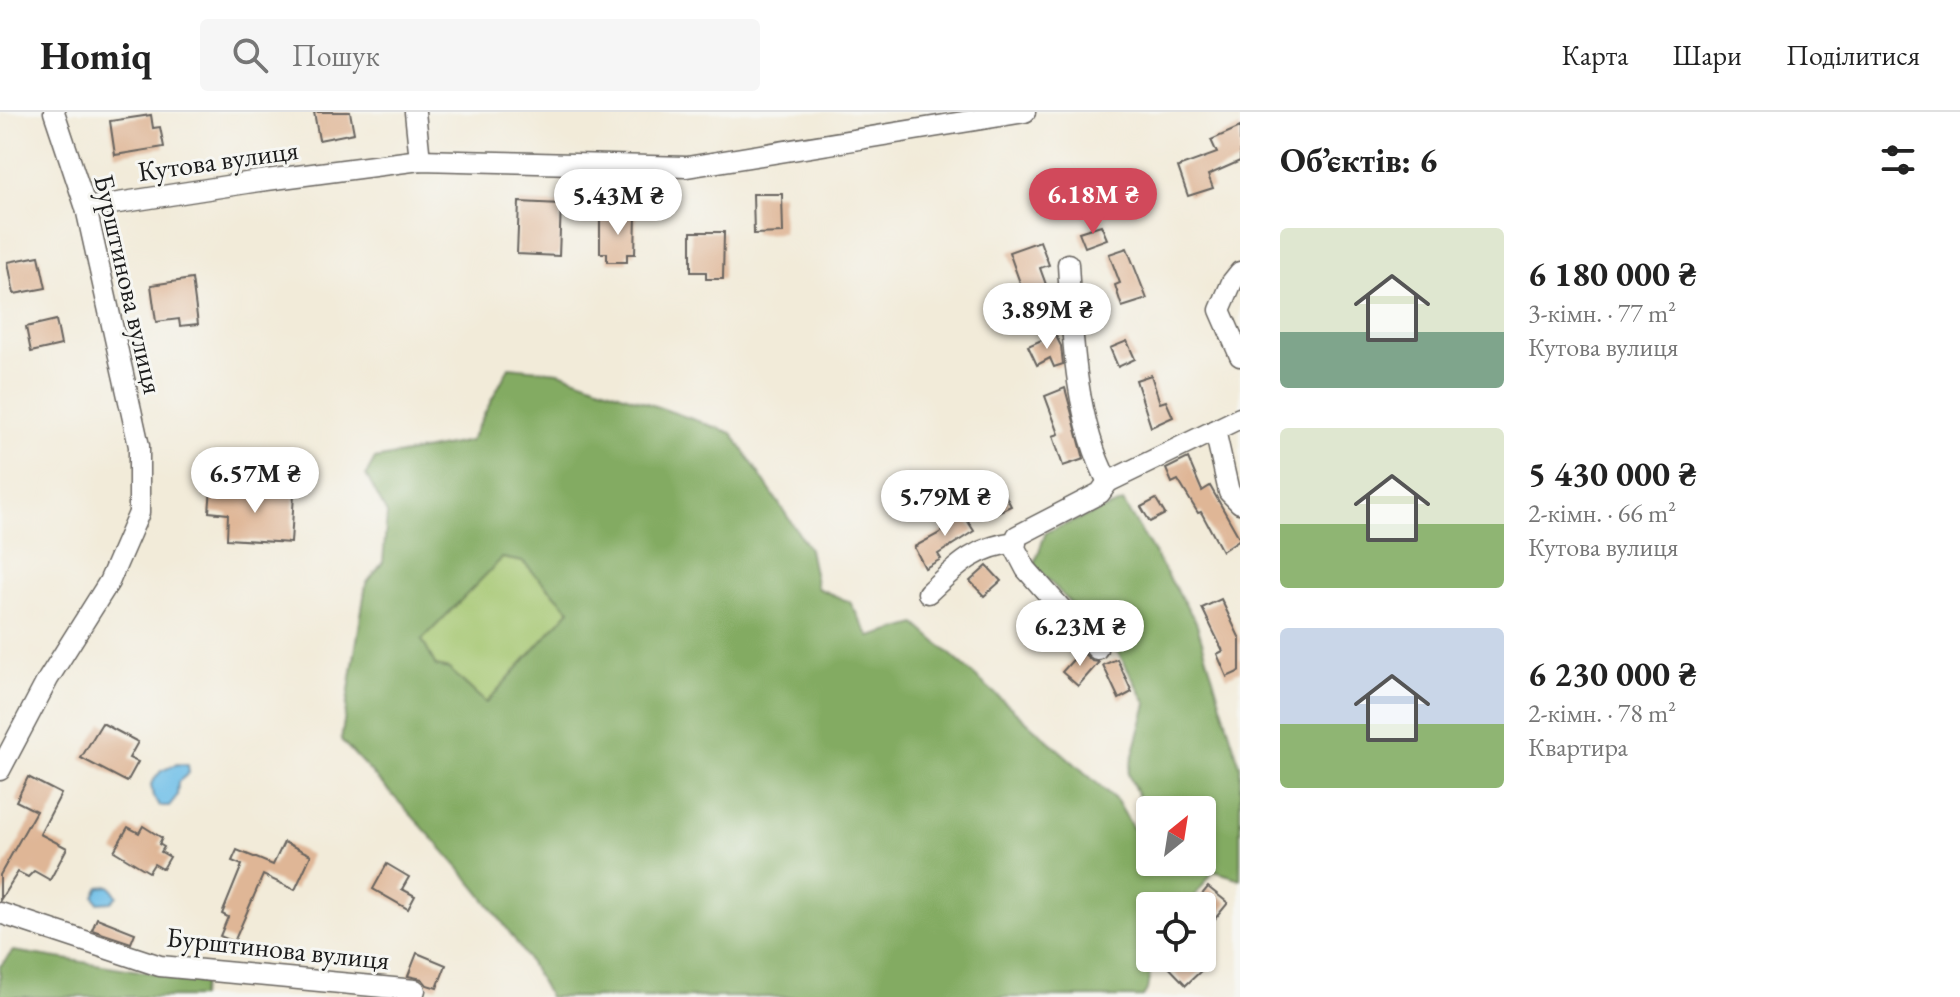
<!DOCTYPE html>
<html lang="uk">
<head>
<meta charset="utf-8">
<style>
  :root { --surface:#fff; --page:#f6f6f6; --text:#222; --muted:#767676; --line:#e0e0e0; --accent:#d1495b }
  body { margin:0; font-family:"EB Garamond",serif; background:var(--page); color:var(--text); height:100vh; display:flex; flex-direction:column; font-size:30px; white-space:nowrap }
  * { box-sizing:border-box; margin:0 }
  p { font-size:26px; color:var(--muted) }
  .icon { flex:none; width:44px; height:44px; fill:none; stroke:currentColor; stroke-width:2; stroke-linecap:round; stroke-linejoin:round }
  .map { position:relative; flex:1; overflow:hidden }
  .side { display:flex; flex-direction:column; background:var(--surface); width:720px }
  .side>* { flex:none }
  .needle { width:52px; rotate:30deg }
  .tools { position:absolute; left:1136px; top:684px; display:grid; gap:16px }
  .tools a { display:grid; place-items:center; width:80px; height:80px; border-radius:8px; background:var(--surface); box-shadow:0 2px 6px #0004; font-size:40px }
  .price { position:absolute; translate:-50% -68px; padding:0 18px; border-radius:28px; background:#fff; color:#222; font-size:26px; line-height:52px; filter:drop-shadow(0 2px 4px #0008) }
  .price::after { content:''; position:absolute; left:50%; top:48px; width:24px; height:18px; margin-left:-12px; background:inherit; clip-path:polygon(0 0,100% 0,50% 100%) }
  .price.current { background:var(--accent); color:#fff }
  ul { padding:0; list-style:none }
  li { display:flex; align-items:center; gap:24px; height:200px; padding:0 40px }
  li span { display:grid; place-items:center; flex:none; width:224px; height:160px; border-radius:8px; color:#555 }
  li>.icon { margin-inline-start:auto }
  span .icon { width:96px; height:96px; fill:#fffc; stroke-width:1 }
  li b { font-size:34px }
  h2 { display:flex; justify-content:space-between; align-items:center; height:96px; padding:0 40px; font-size:34px }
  header { display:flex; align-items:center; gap:48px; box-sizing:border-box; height:112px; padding:0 40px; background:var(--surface); border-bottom:2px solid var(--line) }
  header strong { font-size:38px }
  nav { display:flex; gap:44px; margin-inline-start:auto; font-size:28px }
  .search { width:560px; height:72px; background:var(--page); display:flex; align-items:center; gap:20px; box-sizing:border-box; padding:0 28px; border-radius:8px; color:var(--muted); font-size:30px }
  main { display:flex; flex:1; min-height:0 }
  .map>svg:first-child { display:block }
</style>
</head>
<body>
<header>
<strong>Homiq</strong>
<div class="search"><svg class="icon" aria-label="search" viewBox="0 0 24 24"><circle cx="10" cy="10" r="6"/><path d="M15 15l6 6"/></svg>Пошук</div>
<nav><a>Карта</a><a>Шари</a><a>Поділитися</a></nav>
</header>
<main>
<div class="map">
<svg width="1240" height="885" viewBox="0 0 1240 885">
  <rect width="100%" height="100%" fill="#f6f6f2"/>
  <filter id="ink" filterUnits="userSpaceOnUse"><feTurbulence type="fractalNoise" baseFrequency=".0125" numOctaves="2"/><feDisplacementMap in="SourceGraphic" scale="16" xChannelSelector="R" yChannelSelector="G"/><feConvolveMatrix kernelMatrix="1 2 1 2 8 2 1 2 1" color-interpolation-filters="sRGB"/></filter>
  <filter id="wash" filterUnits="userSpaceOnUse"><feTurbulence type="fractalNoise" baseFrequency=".006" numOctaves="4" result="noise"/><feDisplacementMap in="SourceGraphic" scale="32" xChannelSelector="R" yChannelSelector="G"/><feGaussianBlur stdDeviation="1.8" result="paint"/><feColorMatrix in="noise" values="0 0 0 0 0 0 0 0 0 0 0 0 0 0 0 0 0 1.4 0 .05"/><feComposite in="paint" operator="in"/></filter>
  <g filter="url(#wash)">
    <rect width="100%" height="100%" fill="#f2ebd9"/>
    <!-- green -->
    <polygon fill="#a4c66f" stroke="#607146" stroke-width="2" points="502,446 523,450 570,498 486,591 449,557 436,554 422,528"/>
    <!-- forest -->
    <g fill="#83ab62" stroke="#50643f" stroke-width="2" fill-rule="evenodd">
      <path d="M 509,255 L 559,260 L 732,321 L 809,437 L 817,476 L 850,490 L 870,525 L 916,512 L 1117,689 L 1144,735 L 1150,722 L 1150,750 L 1202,750 L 1202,698 L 1150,698 L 1150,709 L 1128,662 L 1147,592 L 1119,542 L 1034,453 L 1046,420 L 1123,390 L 1196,510 L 1240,654 L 1240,767 L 1214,759 L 1187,794 L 1150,794 L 1150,846 L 1153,846 L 1147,878 L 1143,885 L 549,885 C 498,786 415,709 341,628 L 366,472 L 383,450 L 387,402 L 366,363 L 375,347 L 470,329 ZM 502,446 L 523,450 L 570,498 L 486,591 L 449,557 L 436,554 L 422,528 Z"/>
      <polygon points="13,839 204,869 200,885 0,885 0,854"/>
    </g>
    <!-- water -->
    <g fill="#6cbde7" stroke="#446c82" stroke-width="2">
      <polygon points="177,652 188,653 189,661 178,670 177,684 169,694 160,694 153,685 151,672 161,659"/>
      <polygon points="110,774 117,784 111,790 98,791 94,784 99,775"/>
    </g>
    <g id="blocks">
      <!-- building -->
      <g fill="#dfb696">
        <polygon points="314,0 350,0 354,21 319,28"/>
        <polygon points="151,3 153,16 160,15 164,35 115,43 110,9"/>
        <polygon points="1240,15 1240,49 1208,63 1213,76 1188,84 1178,55 1217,41 1211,28"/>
        <polygon points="753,82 782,82 783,121 754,122"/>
        <polygon points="519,90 561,92 559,144 517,142"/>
        <polygon points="600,102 636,103 635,142 627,142 627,150 607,150 607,141 600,141"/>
        <polygon points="1101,113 1107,127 1085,135 1079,120"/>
        <polygon points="691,120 724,120 723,167 706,167 706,160 691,160"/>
        <polygon points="1040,129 1049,153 1040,156 1053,192 1022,203 1016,185 1024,182 1009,140"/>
        <polygon points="1127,136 1147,187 1122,195 1115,173 1120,171 1109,142"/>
        <polygon points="39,144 46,176 14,182 8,150"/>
        <polygon points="192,167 198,212 180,214 179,207 156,210 151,173"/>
        <polygon points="56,208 61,233 31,240 26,215"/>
        <polygon points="1055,222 1061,234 1063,252 1054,255 1050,246 1037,253 1028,234"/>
        <polygon points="1127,229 1135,247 1118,255 1110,236"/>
        <polygon points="1151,263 1160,291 1166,289 1173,305 1151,315 1136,268"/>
        <polygon points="1065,276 1084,347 1063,354 1053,324 1059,322 1045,284"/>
        <polygon points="1188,346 1202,379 1210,374 1240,427 1222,439 1201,400 1198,401 1178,368 1172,371 1166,357"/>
        <polygon points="998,369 1011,394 998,400 986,376"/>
        <polygon points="211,377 294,382 291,431 227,427 228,402 209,400"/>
        <polygon points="1156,387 1165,402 1150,410 1141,395"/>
        <polygon points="958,394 974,419 938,442 941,447 925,456 914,435 949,416 942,405"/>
        <polygon points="987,454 1001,469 984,484 970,469"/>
        <polygon points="1221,487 1240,527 1240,559 1227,565 1217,542 1223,539 1202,496"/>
        <polygon points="1048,502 1064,520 1047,538 1029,521"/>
        <polygon points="1081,539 1092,549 1099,550 1078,574 1062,560"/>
        <polygon points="1117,547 1132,580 1119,587 1103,553"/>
        <polygon points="102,611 138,630 129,646 138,650 127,670 81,646"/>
        <polygon points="28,665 61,682 40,722 67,736 50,768 34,759 28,765 18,760 0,788 0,763 36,699 16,689"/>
        <polygon points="143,714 162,726 159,732 164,735 161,740 170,745 163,757 154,752 149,760 114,739 128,715 139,721"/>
        <polygon points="284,730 311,743 295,778 263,763 234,830 220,824 228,805 222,802 242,753 232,749 237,738 273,753"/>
        <polygon points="387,752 409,765 402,777 415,784 408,797 373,777"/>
        <polygon points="1208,775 1228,791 1214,808 1202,798 1202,794 1194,792"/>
        <polygon points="97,806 135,821 131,831 92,818"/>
        <polygon points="417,841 446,853 437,876 427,873 422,867 408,864"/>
        <polygon points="1160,846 1192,846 1203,857 1186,873"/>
      </g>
    </g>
  </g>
  <g filter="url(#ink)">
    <use href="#blocks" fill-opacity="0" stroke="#67645e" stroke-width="2"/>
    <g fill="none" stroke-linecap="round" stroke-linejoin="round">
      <defs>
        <g id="minor">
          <polyline points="415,0 420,48"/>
          <polyline points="86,96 259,69 420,48 687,55 1025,0"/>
          <path d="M 1068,152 C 1072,221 1075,308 1108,370 L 1240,306"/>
          <polyline points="1240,160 1232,170 1220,198 1240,244"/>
          <polyline points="1215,318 1229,380 1240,391"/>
          <path d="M 928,481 C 957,454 974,435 1016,430"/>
          <polyline points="1097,537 1026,457 1015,436 1017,424 1100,381 1108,370"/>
          <polyline points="0,658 48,567 109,470 139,401 139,334 86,96 54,0"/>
          <polyline points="0,801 160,854 415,878"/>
        </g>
      </defs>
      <!-- minor casing -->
      <use href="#minor" stroke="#67645e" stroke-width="23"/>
      <!-- minor -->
      <use href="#minor" stroke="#fff" stroke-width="20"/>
    </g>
  </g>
  <g text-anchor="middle" stroke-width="6" stroke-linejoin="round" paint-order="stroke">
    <!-- street labels -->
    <g font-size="28" fill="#1c1c1c" stroke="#f6f6f2">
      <text transform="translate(218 48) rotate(-8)" y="10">Кутова вулиця</text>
      <text transform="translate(129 172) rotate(77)" y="10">Бурштинова вулиця</text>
      <text transform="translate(278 836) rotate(6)" y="10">Бурштинова вулиця</text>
    </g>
  </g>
</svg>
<div class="tools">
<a><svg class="needle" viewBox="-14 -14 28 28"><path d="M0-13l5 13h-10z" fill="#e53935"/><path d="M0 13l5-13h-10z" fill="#767676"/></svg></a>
<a><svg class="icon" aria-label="locate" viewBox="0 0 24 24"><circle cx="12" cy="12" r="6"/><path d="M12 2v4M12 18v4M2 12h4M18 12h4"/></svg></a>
</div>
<b class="price current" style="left:1093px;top:124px">6.18M ₴</b>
<b class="price" style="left:618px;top:125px">5.43M ₴</b>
<b class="price" style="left:1047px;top:239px">3.89M ₴</b>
<b class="price" style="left:255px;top:403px">6.57M ₴</b>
<b class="price" style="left:945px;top:426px">5.79M ₴</b>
<b class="price" style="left:1080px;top:556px">6.23M ₴</b>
</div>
<section class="side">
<h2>Об’єктів: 6<svg class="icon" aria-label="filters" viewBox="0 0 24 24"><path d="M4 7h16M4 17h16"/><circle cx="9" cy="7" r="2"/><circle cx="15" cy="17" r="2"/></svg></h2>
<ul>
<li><span style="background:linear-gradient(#dfe7d0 65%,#7fa58c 0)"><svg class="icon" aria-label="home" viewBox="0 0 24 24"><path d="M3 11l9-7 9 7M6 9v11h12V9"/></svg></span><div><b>6 180 000 ₴</b><p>3-кімн. · 77 m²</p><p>Кутова вулиця</p></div></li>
<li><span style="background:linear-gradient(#dfe7d0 60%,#8fb573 0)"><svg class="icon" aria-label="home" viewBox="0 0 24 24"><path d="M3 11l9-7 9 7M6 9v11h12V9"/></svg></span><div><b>5 430 000 ₴</b><p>2-кімн. · 66 m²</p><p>Кутова вулиця</p></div></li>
<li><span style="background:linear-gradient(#c9d6e8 60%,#8fb573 0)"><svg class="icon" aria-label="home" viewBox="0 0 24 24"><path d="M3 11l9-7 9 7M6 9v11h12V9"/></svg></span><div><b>6 230 000 ₴</b><p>2-кімн. · 78 m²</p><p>Квартира</p></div></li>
</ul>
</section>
</main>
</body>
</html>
